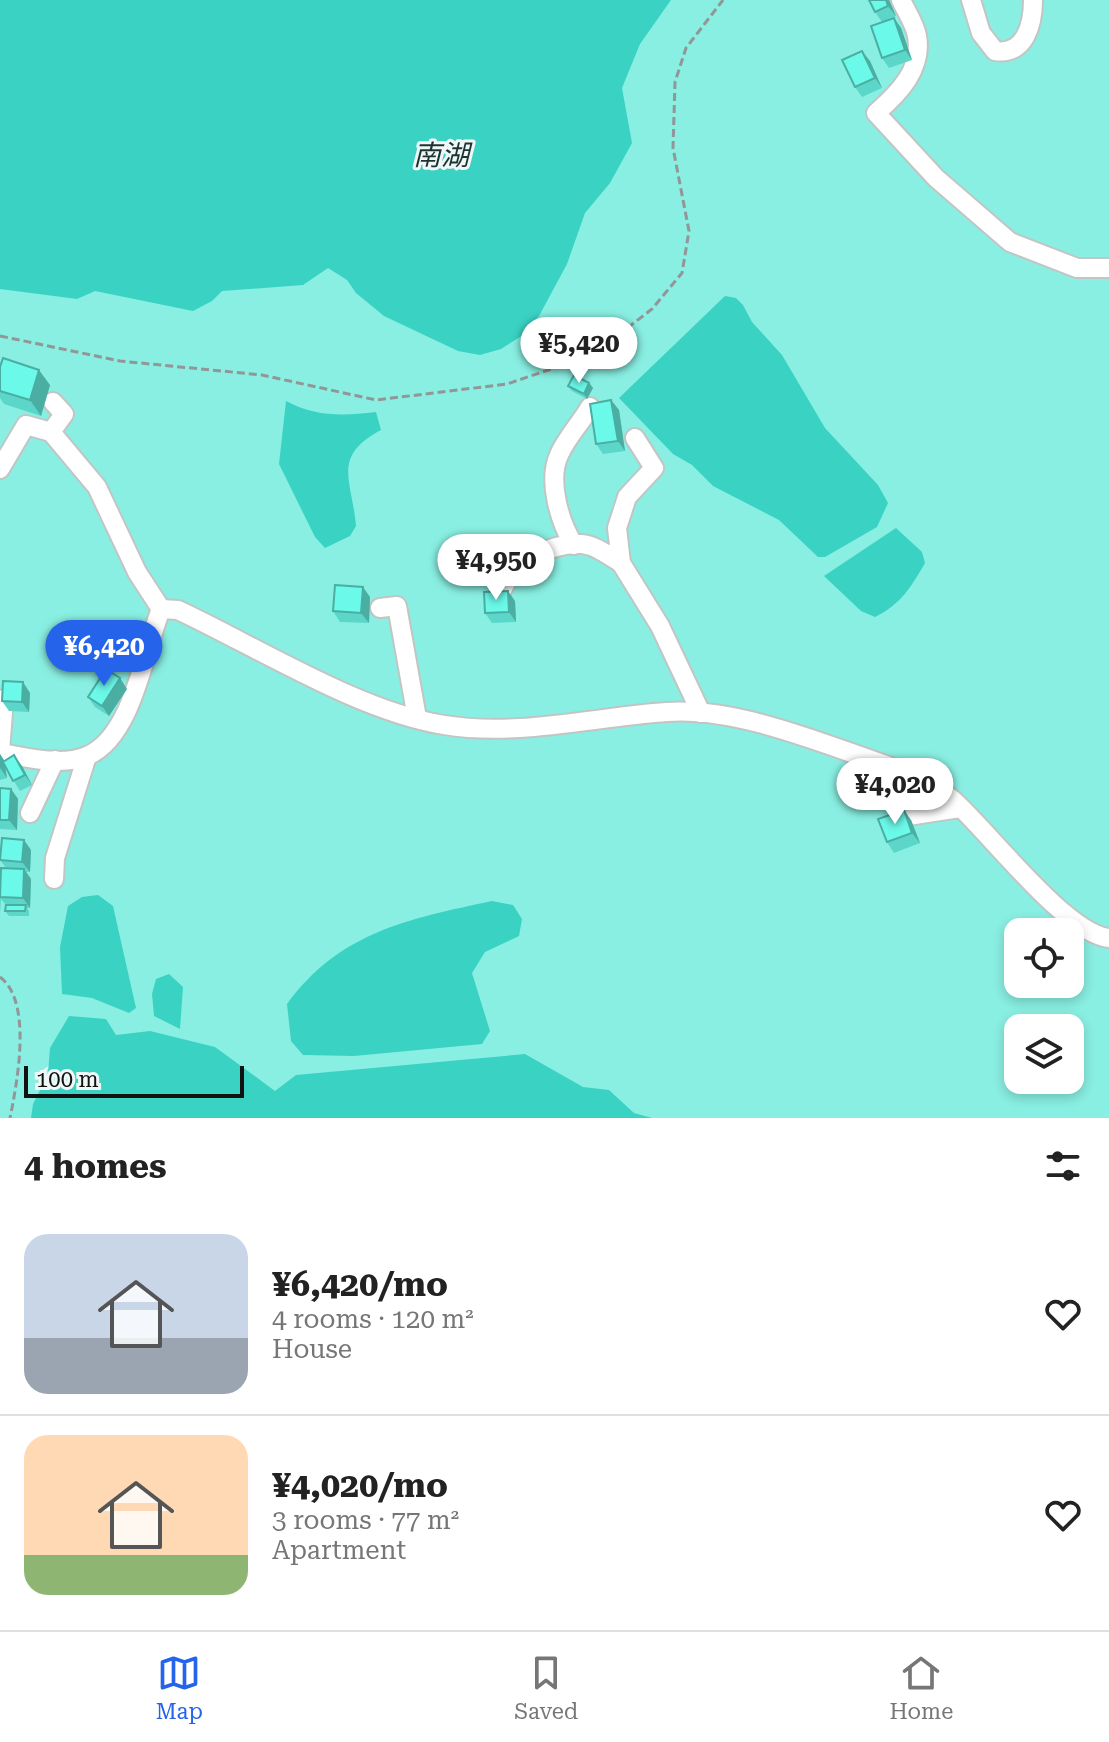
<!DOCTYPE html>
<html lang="en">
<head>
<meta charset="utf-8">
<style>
  :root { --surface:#fff; --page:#f6f6f6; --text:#222; --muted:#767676; --line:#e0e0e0; --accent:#2563eb }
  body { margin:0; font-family:"Roboto Serif","Noto Sans SC",serif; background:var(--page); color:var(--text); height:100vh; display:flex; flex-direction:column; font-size:30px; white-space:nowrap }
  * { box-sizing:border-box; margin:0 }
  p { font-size:26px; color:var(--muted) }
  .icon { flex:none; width:44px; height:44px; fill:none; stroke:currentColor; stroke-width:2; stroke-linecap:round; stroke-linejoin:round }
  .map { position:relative; height:1118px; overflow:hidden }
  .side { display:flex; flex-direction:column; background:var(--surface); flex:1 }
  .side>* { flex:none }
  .tools { position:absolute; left:1004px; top:918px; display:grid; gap:16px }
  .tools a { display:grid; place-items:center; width:80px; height:80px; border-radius:16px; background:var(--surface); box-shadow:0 4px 12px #0003; font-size:40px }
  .scale { position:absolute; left:24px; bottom:20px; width:220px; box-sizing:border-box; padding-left:8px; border:4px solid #101212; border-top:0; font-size:22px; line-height:28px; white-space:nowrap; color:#101212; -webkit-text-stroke:6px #f1f7f6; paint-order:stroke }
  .price { position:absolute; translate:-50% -68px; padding:0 18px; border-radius:28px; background:#fff; color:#222; font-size:26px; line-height:52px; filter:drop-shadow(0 2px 4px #0008) }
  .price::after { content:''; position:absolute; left:50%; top:48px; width:24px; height:18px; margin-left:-12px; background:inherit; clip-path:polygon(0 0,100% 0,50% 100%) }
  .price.on { background:var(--accent); color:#fff }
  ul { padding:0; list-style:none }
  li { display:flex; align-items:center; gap:24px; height:200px; padding:0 24px }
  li+li { border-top:2px solid var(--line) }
  li span { display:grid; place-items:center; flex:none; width:224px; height:160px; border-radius:24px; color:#555 }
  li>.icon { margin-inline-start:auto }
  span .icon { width:96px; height:96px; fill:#fffc; stroke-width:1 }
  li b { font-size:34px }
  h2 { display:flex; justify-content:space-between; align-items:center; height:96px; padding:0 24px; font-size:34px }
  .tab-bar { display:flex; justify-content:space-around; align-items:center; height:112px; border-top:2px solid var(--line); background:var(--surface); font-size:22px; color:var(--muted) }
  .tab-bar a { display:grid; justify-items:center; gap:4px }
  .tab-bar .on { color:var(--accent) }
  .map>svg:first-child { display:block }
</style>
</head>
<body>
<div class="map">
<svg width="1109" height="1118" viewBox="0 0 1109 1118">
  <rect width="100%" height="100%" fill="#f1f7f6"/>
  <!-- green -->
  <path fill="#89efe2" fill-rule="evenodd" d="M 0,0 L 1109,0 L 1109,1118 L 0,1118 ZM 1018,932 L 1070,932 L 1070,984 L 1018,984 ZM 1018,1028 L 1070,1028 L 1070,1080 L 1018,1080 Z"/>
  <!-- water -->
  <g fill="#3ad2c3">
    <polygon points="0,0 671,0 640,44 622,88 632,143 610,183 585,213 567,264 539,316 523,335 501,349 480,355 458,351 384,316 356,293 347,280 328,268 303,285 222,291 212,301 193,311 95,291 77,299 0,289"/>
    <polygon points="725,296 736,298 743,305 752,322 782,355 825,428 878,485 888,503 877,527 825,557 818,557 779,520 713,486 692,465 673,454 619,398"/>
    <path d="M 286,401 C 316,417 343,416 376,412 L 381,430 C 331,457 352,479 356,526 L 350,536 L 325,548 L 315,537 L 279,464 Z"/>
    <path d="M 896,528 L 922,552 L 925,563 C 911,587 901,604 875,617 L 861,611 L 824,576 Z"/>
    <polygon points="98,895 113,906 136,1008 129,1013 92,998 62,994 60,947 68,906 82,897"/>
    <path d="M 492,901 L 513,905 L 522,919 L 519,936 L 485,952 L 472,973 L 490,1031 L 482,1044 L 354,1056 L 303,1055 L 291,1041 L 287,1004 C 340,932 408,919 492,901 Z"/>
    <polygon points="169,974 183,987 180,1029 154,1016 152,994 156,979"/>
    <polygon points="69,1016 106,1019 116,1035 150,1031 215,1047 275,1091 296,1075 525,1054 583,1087 609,1090 634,1113 652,1118 31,1118 33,1104 48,1074 50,1048"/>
  </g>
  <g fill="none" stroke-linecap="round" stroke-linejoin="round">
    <defs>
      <g id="minor">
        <path d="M 901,0 C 906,11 915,24 917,36 C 923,69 898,94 876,113 L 936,178 L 1010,242 L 1077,268 L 1109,268"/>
        <path d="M 971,0 L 981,33 L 995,51 C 1025,56 1033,24 1033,0"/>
        <polyline points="53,402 64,414 51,432 97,487 137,572 161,609"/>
        <polyline points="635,438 654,468 627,497 617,528 621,563 660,626 701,713"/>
        <polyline points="0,469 26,425 51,432"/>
        <path d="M 574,545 C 560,523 547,481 559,455 C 566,438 581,423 590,407"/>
        <path d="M 500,596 C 509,565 548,543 581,544 C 596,545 609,556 621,563"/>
        <polyline points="380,608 397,606 417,718"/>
        <polyline points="0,751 4,699"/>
        <path d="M 0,753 C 26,757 61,767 87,756 C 133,737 144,651 161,609 L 178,610 C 257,647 360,712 444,725 C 518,737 593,717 667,712 C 735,707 819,742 883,764 C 904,772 936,786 953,800 C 990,833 1065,933 1109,938"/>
        <polyline points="30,813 55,760"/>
        <polyline points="901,817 960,808"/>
        <polyline points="54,879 55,858 87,756"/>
      </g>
    </defs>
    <!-- minor casing -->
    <use href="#minor" stroke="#c1c6c5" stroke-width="22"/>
    <!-- path -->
    <g stroke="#929696" stroke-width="3" stroke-dasharray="8 4" stroke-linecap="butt">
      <polyline points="0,336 120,361 262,375 376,400 507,384 578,360 604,346 652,309 682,273 689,231 673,148 675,82 686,48 723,0"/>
      <path d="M 0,977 C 33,1002 17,1083 10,1118"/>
    </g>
    <!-- minor -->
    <use href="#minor" stroke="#fff" stroke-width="18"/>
  </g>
  <!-- wall -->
  <g fill="#5cd6c8">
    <polygon points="869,0 889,0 896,16 882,22 875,12"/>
    <polygon points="894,18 901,28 912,60 889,68 882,58"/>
    <polygon points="870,61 882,88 862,97 855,87"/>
    <polygon points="0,367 50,385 41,416 4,404 0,398"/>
    <polygon points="589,383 593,388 587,399 572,391 568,386"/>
    <polygon points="611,400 619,410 625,451 603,454 596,444"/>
    <polygon points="370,597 369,623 340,622 333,611"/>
    <polygon points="515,601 516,622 492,623 485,613"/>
    <polygon points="127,689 109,716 95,707 88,697"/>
    <polygon points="30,693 29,712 9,711 2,701"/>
    <polygon points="0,754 4,761 22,766 32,785 20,791 5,766 7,778 0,780"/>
    <polygon points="0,788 11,789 18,799 17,830 0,829"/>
    <polygon points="911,820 920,843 894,853 887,842"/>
    <polygon points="31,850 30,872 26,872 31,879 30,908 27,908 29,911 29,916 9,916 5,911 6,905 1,899 0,915 0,873 1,874 6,868 0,860"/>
  </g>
  <!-- shaded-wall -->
  <g fill="#4baea3">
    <polygon points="886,0 889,0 896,16 888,6"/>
    <polygon points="894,18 901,28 912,60 905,50"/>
    <polygon points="862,51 870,61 882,88 875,78"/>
    <polygon points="39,370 50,385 41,416 30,400"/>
    <polygon points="589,383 593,388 587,399 584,394"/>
    <polygon points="611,400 619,410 625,451 618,441"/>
    <polygon points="363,587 370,597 369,623 361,613"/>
    <polygon points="508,591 515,601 516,622 509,612"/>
    <polygon points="120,678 127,689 109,716 102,706"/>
    <polygon points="23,682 30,693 29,712 22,702"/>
    <polygon points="0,754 4,760 7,778 0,768"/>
    <polygon points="14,755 22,766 32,785 25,775"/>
    <polygon points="11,789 18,799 17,830 9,820"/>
    <polygon points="904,810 911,820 920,843 912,833"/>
    <polygon points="24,840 31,850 30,872 22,862"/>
    <polygon points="24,869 31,879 30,908 23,898"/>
  </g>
  <!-- building -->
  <g fill="#6bf9e9" stroke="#4baea3" stroke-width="2">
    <polygon points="869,0 886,0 888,6 875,12"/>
    <polygon points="894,18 905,50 882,58 871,26"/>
    <polygon points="862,51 875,78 855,87 842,60"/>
    <polygon points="3,358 39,370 30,400 0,391 0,367"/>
    <polygon points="574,375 589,383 584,394 568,386"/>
    <polygon points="611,400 618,441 596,444 590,404"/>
    <polygon points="335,585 363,587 361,613 333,611"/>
    <polygon points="508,591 509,612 485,613 484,592"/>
    <polygon points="106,669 120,678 102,706 88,697"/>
    <polygon points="3,681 23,682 22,702 2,701"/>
    <polygon points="14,755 25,775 13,781 3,762"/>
    <polygon points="0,788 11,789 9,820 0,820"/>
    <polygon points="904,810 912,833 887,842 878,819"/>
    <polygon points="2,838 24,840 22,862 0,860"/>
    <polygon points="1,868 24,869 23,898 0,897"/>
    <polygon points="6,905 26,905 25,911 5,911"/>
  </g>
  <g text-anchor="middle" stroke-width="6" stroke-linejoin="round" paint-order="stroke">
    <!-- water labels -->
    <g font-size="28" font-style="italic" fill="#1b3431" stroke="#f1f7f6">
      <text x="441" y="165">南湖</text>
    </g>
  </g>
</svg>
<div class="tools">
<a><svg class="icon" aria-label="locate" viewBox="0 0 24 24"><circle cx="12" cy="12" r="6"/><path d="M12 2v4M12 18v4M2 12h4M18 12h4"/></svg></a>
<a><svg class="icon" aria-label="layers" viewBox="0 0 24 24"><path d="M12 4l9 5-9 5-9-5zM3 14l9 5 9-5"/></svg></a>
</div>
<div class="scale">100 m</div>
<b class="price" style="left:579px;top:385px">¥5,420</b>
<b class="price" style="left:496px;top:602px">¥4,950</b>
<b class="price on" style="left:104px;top:688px">¥6,420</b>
<b class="price" style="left:895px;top:826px">¥4,020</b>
</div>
<section class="side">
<h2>4 homes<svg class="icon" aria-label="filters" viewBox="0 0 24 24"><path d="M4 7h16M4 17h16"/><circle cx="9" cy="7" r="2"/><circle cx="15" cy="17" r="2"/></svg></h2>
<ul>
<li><span style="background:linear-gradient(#c9d6e8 65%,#9aa5b1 0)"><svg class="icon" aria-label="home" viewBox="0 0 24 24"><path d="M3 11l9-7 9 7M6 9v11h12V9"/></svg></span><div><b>¥6,420/mo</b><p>4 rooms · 120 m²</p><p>House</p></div><svg class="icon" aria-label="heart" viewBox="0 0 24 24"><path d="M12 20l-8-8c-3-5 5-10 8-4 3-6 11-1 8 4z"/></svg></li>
<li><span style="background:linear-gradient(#ffd9b3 75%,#8fb573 0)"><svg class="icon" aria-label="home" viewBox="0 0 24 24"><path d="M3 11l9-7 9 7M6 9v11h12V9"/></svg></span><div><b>¥4,020/mo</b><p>3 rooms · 77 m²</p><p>Apartment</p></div><svg class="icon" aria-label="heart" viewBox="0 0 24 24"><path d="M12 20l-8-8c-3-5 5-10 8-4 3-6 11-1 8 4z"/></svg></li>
</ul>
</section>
<nav class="tab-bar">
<a class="on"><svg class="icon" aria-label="map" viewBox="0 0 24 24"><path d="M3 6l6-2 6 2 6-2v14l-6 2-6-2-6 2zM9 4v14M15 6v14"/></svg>Map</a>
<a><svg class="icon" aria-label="saved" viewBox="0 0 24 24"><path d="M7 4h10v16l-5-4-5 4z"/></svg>Saved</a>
<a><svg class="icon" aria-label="home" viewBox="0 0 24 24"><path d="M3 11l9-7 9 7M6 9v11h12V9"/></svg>Home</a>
</nav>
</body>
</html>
